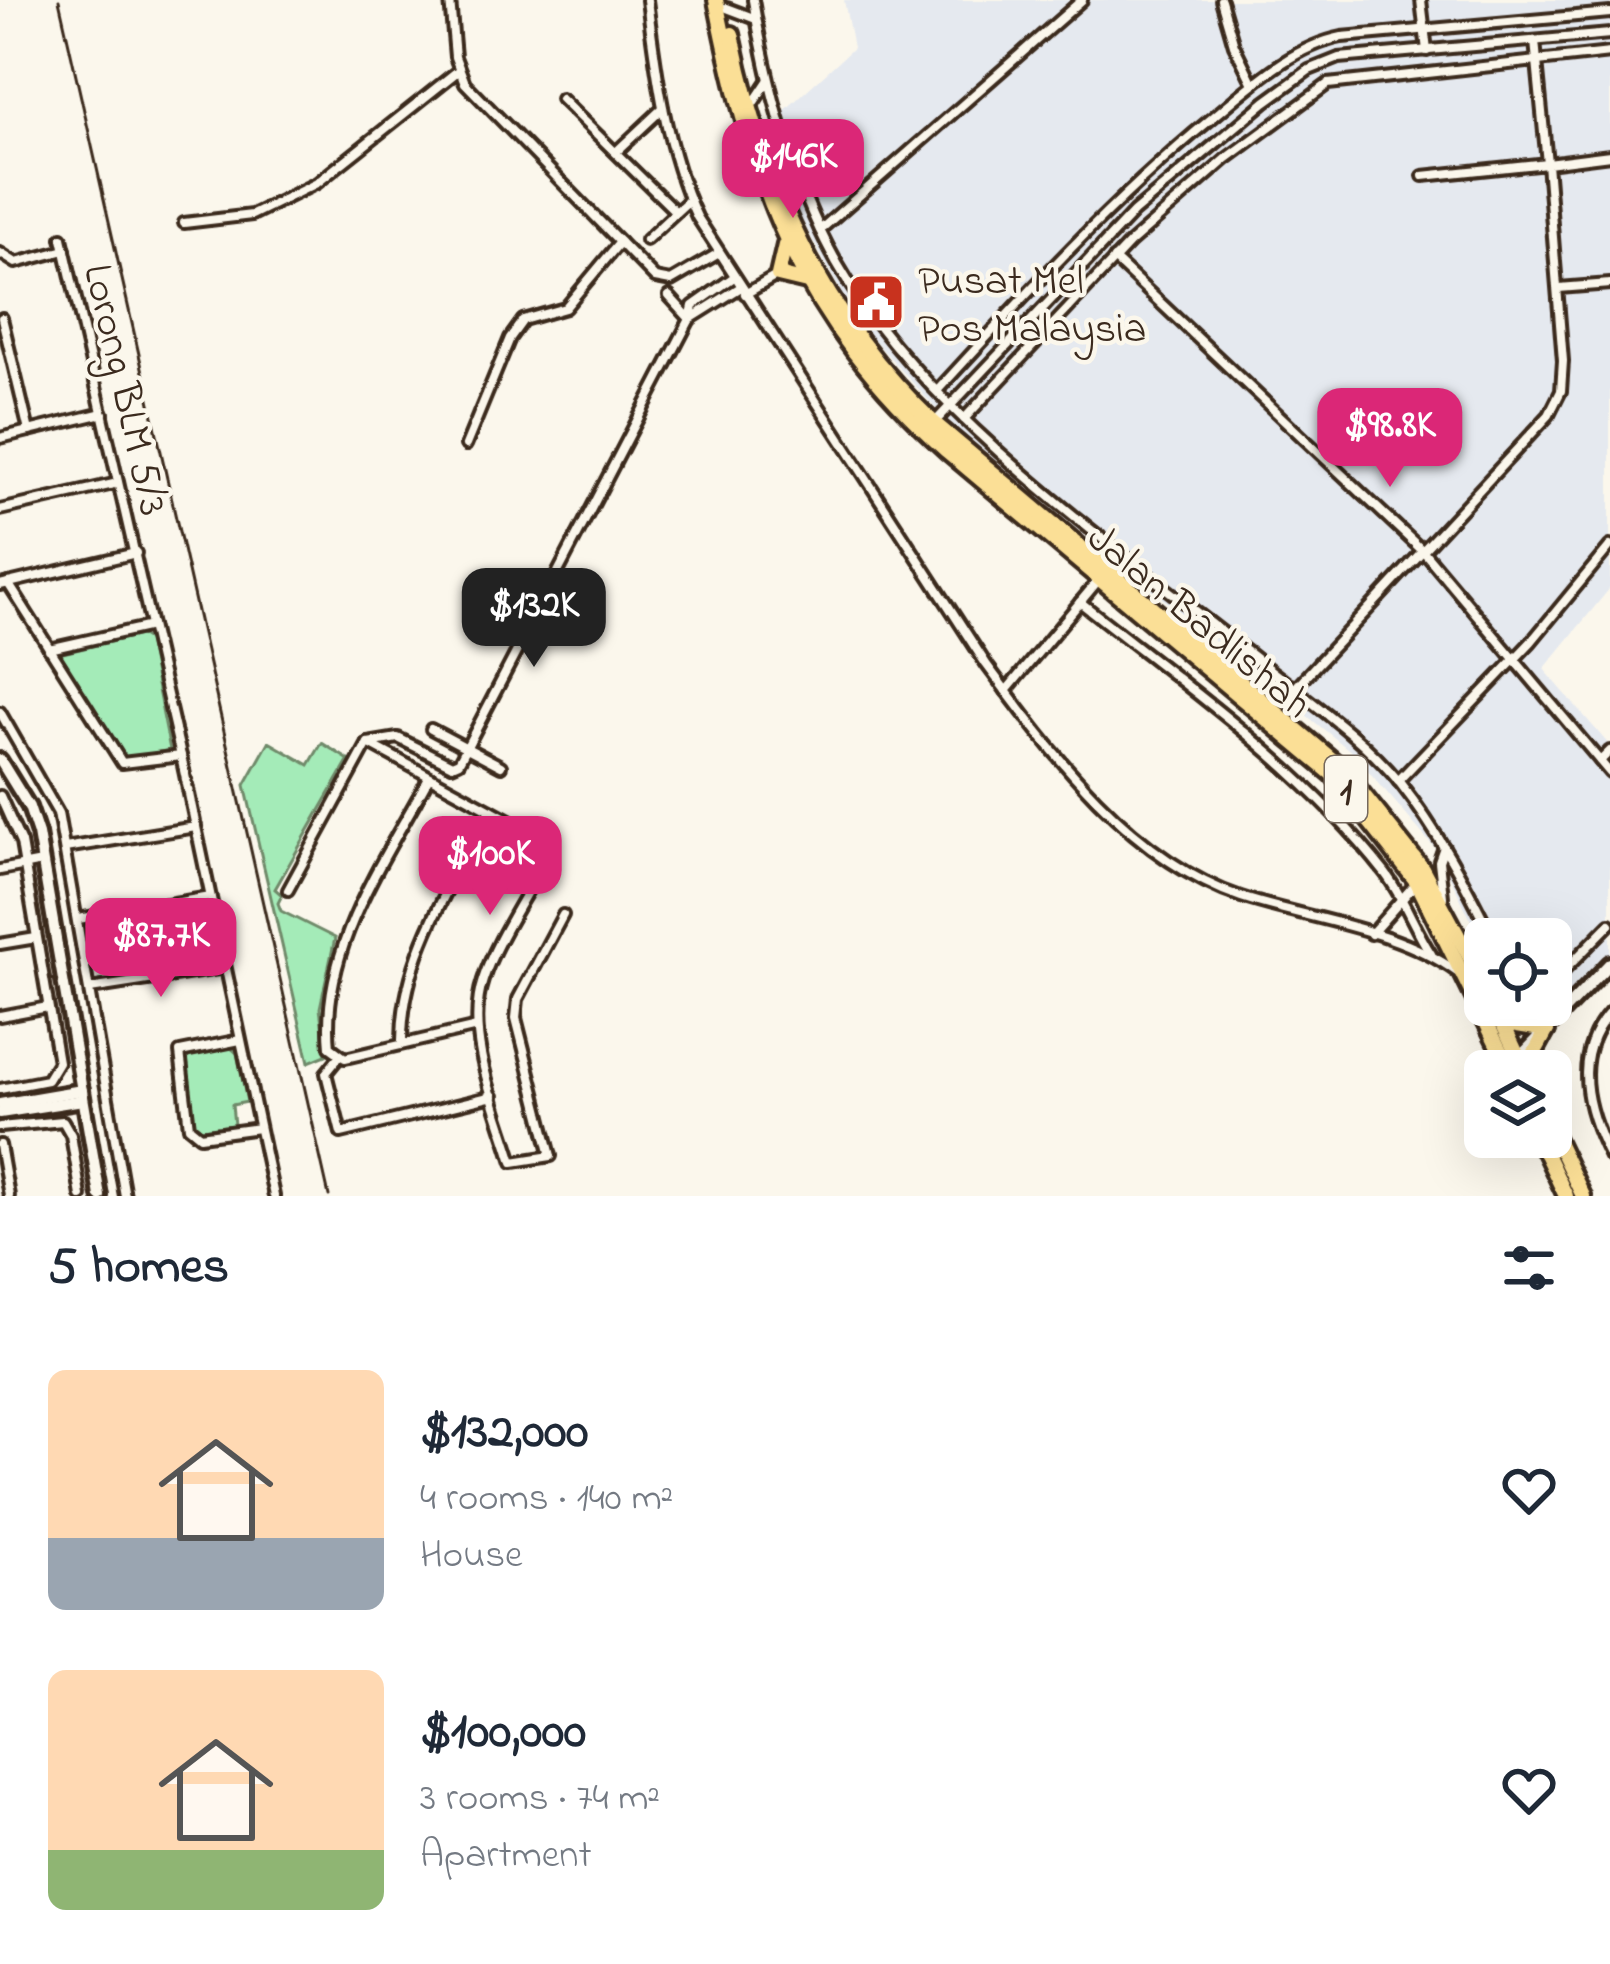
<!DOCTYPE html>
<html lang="en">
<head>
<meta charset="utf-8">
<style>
  :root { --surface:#fff; --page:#f6f6f7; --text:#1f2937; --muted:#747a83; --accent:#db2777 }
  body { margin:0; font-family:"Indie Flower",sans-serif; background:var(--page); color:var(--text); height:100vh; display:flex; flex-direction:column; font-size:45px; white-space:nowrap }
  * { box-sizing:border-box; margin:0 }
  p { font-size:39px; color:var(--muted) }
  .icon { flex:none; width:66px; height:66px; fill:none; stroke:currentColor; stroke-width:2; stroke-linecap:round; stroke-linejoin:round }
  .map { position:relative; height:1196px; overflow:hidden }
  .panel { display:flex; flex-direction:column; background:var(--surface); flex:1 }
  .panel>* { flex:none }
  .buttons { position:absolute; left:1464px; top:918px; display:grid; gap:24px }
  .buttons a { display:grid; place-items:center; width:108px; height:108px; border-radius:18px; background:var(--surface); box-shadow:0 12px 48px #0002; font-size:60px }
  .price { position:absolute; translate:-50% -102px; padding:0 27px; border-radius:24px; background:var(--accent); color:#fff; font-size:39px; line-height:78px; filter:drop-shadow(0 3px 6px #0008) }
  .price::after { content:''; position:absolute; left:50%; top:72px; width:36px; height:27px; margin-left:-18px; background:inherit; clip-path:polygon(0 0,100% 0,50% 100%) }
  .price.current { background:#222; color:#fff }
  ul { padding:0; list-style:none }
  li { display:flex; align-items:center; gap:36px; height:300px; padding:0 48px }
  li span { display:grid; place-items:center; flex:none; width:336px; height:240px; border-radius:18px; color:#555 }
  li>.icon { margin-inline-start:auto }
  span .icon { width:144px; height:144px; fill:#fffc; stroke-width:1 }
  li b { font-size:51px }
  h2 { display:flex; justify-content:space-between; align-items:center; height:144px; padding:0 48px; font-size:51px }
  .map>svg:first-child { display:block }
</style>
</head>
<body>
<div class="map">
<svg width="1610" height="1196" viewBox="0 0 1610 1196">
  <rect width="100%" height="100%" fill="#fbf7ec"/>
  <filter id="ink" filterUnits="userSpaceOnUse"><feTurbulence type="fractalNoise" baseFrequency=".00833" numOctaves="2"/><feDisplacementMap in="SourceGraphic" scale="24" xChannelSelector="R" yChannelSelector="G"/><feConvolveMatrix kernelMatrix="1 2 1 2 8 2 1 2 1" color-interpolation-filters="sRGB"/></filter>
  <g filter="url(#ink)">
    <!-- built -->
    <polygon fill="#e5e9ef" points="844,0 1610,0 1610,588 1544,669 1610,746 1610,963 1554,1021 1518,1005 1551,1005 1551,939 1485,939 1485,949 1438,852 1353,753 957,432 856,320 790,198 769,125 853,48"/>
    <!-- green -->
    <g fill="#a4ebb8" stroke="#708a6b" stroke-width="3">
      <polygon points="140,635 148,640 170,750 125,759 58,654"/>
      <polygon points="269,742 309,765 322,743 349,760 275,889 282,895 278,903 281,911 335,938 320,1008 326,1055 309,1062 245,785"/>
      <polygon points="230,1047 237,1053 247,1102 232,1105 234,1125 201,1129 195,1124 182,1055"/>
    </g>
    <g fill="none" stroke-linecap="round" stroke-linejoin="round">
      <defs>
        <g id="minor">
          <polyline points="450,0 455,57 465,83 655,278 671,281 719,253"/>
          <path d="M 647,0 C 656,72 666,151 697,217 L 986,664 C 1052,753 1131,860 1241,897 C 1311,920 1397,928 1457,972"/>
          <path d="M 753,0 C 769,96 796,200 849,283 C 940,426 1122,552 1255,658 C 1303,697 1361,735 1400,783 C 1438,831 1466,884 1493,939"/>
          <polyline points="1221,0 1234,45 1253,84"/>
          <polyline points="1421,0 1427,51"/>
          <polyline points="727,8 756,19"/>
          <polyline points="561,99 675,211"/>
          <polyline points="750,108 768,81"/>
          <polyline points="616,152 663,108"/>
          <polyline points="1423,176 1547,163 1535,41"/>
          <polyline points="184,223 252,215 317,183 459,70"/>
          <polyline points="820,230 1082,0"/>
          <polyline points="62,238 181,756 274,1196"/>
          <polyline points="646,240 689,200"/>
          <polyline points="0,253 16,263 65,250"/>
          <polyline points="1114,259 1424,552 1610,773"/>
          <polyline points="1559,288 1610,284"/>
          <polyline points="745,294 778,275"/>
          <polyline points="669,296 690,319"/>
          <polyline points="2,318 29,431"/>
          <polyline points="690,319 741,287"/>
          <path d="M 937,391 C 1025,295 1110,202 1211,119 C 1250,87 1291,47 1342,37 L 1610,13"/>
          <polyline points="964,419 1130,243 1226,159 1328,84 1610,53"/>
          <polyline points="934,423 1134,212 1265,102 1309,70 1339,58 1610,34"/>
          <polyline points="0,438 103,413"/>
          <polyline points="466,445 510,338 523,320 565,308 620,242"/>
          <polyline points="0,510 118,483"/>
          <polyline points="8,583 122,763 181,756"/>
          <polyline points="0,585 136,553"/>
          <path d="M 1080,602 C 1187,687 1300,765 1385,873 C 1404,898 1414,928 1431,954"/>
          <polyline points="49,649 151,626"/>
          <polyline points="1294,689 1549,415 1561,391 1563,361 1547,163 1610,155"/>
          <polyline points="1006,691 1101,577"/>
          <polyline points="0,712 58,813 125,1196"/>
          <polyline points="431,729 501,766"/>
          <path d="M 368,743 L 537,835 L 546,847 L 543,863 C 524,900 496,940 483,980 C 464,1036 497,1108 513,1162 L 551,1156 L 516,1018 L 518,999 L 563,915"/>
          <polyline points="1600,761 1610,751"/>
          <path d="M 429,777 C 385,860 320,948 330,1047 L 345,1058 L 477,1027"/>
          <polyline points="1398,781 1531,642 1610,546"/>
          <polyline points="0,796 21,843 58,1062 47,1080 0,1089"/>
          <polyline points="65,848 196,827"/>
          <polyline points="0,870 42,862"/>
          <polyline points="288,890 368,743 398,738 452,765 459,762 690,319 693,306 734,277"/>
          <polyline points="1443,897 1439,861 1444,847"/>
          <polyline points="78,919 210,897"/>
          <polyline points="1371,934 1417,882"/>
          <polyline points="0,944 36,938"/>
          <polyline points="1551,984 1610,924"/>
          <polyline points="90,989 225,968"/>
          <path d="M 1610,1012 C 1571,1056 1586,1110 1610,1157"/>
          <polyline points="0,1016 48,1007"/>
          <polyline points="240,1040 180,1052 189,1127 200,1136 259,1128"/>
          <path d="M 402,1043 C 401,957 452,884 491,810"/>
          <polyline points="339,1057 326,1073 341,1133 493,1096"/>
          <polyline points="0,1127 63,1121 71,1135 81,1196"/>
          <polyline points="0,1145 9,1196"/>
        </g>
        <g id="tertiary">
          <polyline points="0,760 29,807 38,834 100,1196"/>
          <polyline points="1515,1062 1610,963"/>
          <polyline points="0,1104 82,1090"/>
          <polyline points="0,1113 83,1100"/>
        </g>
        <g id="primary">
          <path d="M 716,0 C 753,189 800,319 947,451 L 1332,774 L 1417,882 L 1510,1071"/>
          <path d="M 732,34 C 762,184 821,317 934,423 L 1342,768 L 1422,868 L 1485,986"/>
          <polyline points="785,245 778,275 807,282"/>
          <polyline points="1494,1005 1525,1071"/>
          <polyline points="1498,1010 1517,1025 1547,1030"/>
          <polyline points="1535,1071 1535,1052 1547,1030"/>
          <polyline points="1551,1129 1583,1196"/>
          <polyline points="1538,1137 1566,1196"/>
        </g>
      </defs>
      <!-- minor casing -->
      <use href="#minor" stroke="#3b2a1e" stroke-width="16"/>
      <!-- tertiary casing -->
      <use href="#tertiary" stroke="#3b2a1e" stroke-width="20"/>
      <!-- primary casing -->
      <use href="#primary" stroke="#3b2a1e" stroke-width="22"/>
      <!-- minor -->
      <use href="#minor" stroke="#fbf7ec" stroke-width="8"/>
      <!-- tertiary -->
      <use href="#tertiary" stroke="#fbf7ec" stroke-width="10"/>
      <!-- primary -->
      <use href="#primary" stroke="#fbdf96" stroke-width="14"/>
      <!-- rail -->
      <polyline stroke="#3b2a1e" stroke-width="3" points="59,0 329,1196"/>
    </g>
  </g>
  <!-- icons -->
  <defs>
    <symbol id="civic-square" viewBox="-11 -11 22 22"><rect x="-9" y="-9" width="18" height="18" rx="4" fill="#c8321e" stroke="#fbf7ec"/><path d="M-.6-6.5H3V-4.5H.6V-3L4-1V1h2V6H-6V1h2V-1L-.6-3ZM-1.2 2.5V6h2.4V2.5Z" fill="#fff"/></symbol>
  </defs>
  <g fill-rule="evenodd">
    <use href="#civic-square" x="843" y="269" width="66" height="66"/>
  </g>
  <g text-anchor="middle" stroke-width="9" stroke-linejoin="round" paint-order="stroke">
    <!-- shield labels -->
    <rect fill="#fbf7ec" stroke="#75685c" stroke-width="3" x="1325" y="756" width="42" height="66" rx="9"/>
    <g font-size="39" font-weight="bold" fill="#3b2a1e">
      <text x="1346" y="803">1</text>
    </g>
    <!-- poi labels -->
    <g font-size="42" fill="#3b2a1e" stroke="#fbf7ec" text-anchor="start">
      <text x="918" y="293">Pusat Mel<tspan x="918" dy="48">Pos Malaysia</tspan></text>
    </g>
    <!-- street labels -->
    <g font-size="42" fill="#3b2a1e" stroke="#fbf7ec">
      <text transform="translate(128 389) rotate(77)" y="15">Lorong BLM 5/3</text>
      <text transform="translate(1201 619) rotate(40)" y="15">Jalan Badlishah</text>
    </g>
  </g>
</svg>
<div class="buttons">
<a><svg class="icon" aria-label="locate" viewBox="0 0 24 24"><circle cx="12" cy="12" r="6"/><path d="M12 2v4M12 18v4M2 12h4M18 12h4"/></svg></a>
<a><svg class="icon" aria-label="layers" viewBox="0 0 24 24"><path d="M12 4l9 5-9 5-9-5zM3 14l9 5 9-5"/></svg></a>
</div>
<b class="price" style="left:793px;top:221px">$146K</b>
<b class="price" style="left:1390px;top:490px">$98.8K</b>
<b class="price current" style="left:534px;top:670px">$132K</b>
<b class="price" style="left:490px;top:918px">$100K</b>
<b class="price" style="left:161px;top:1000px">$87.7K</b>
</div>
<section class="panel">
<h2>5 homes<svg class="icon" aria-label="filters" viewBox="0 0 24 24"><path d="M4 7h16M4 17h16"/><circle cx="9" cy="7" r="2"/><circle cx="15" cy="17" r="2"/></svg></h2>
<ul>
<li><span style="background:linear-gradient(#ffd9b3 70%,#9aa5b1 0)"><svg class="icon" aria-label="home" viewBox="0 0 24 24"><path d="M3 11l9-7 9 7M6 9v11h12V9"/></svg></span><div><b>$132,000</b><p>4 rooms · 140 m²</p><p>House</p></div><svg class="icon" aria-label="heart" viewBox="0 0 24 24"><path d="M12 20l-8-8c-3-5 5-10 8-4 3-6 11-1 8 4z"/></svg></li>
<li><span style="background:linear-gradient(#ffd9b3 75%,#8fb573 0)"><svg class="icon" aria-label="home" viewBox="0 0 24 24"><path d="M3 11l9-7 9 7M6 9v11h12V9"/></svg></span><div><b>$100,000</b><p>3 rooms · 74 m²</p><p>Apartment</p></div><svg class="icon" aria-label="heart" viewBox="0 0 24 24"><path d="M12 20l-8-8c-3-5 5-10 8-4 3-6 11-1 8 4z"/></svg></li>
</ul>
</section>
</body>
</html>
